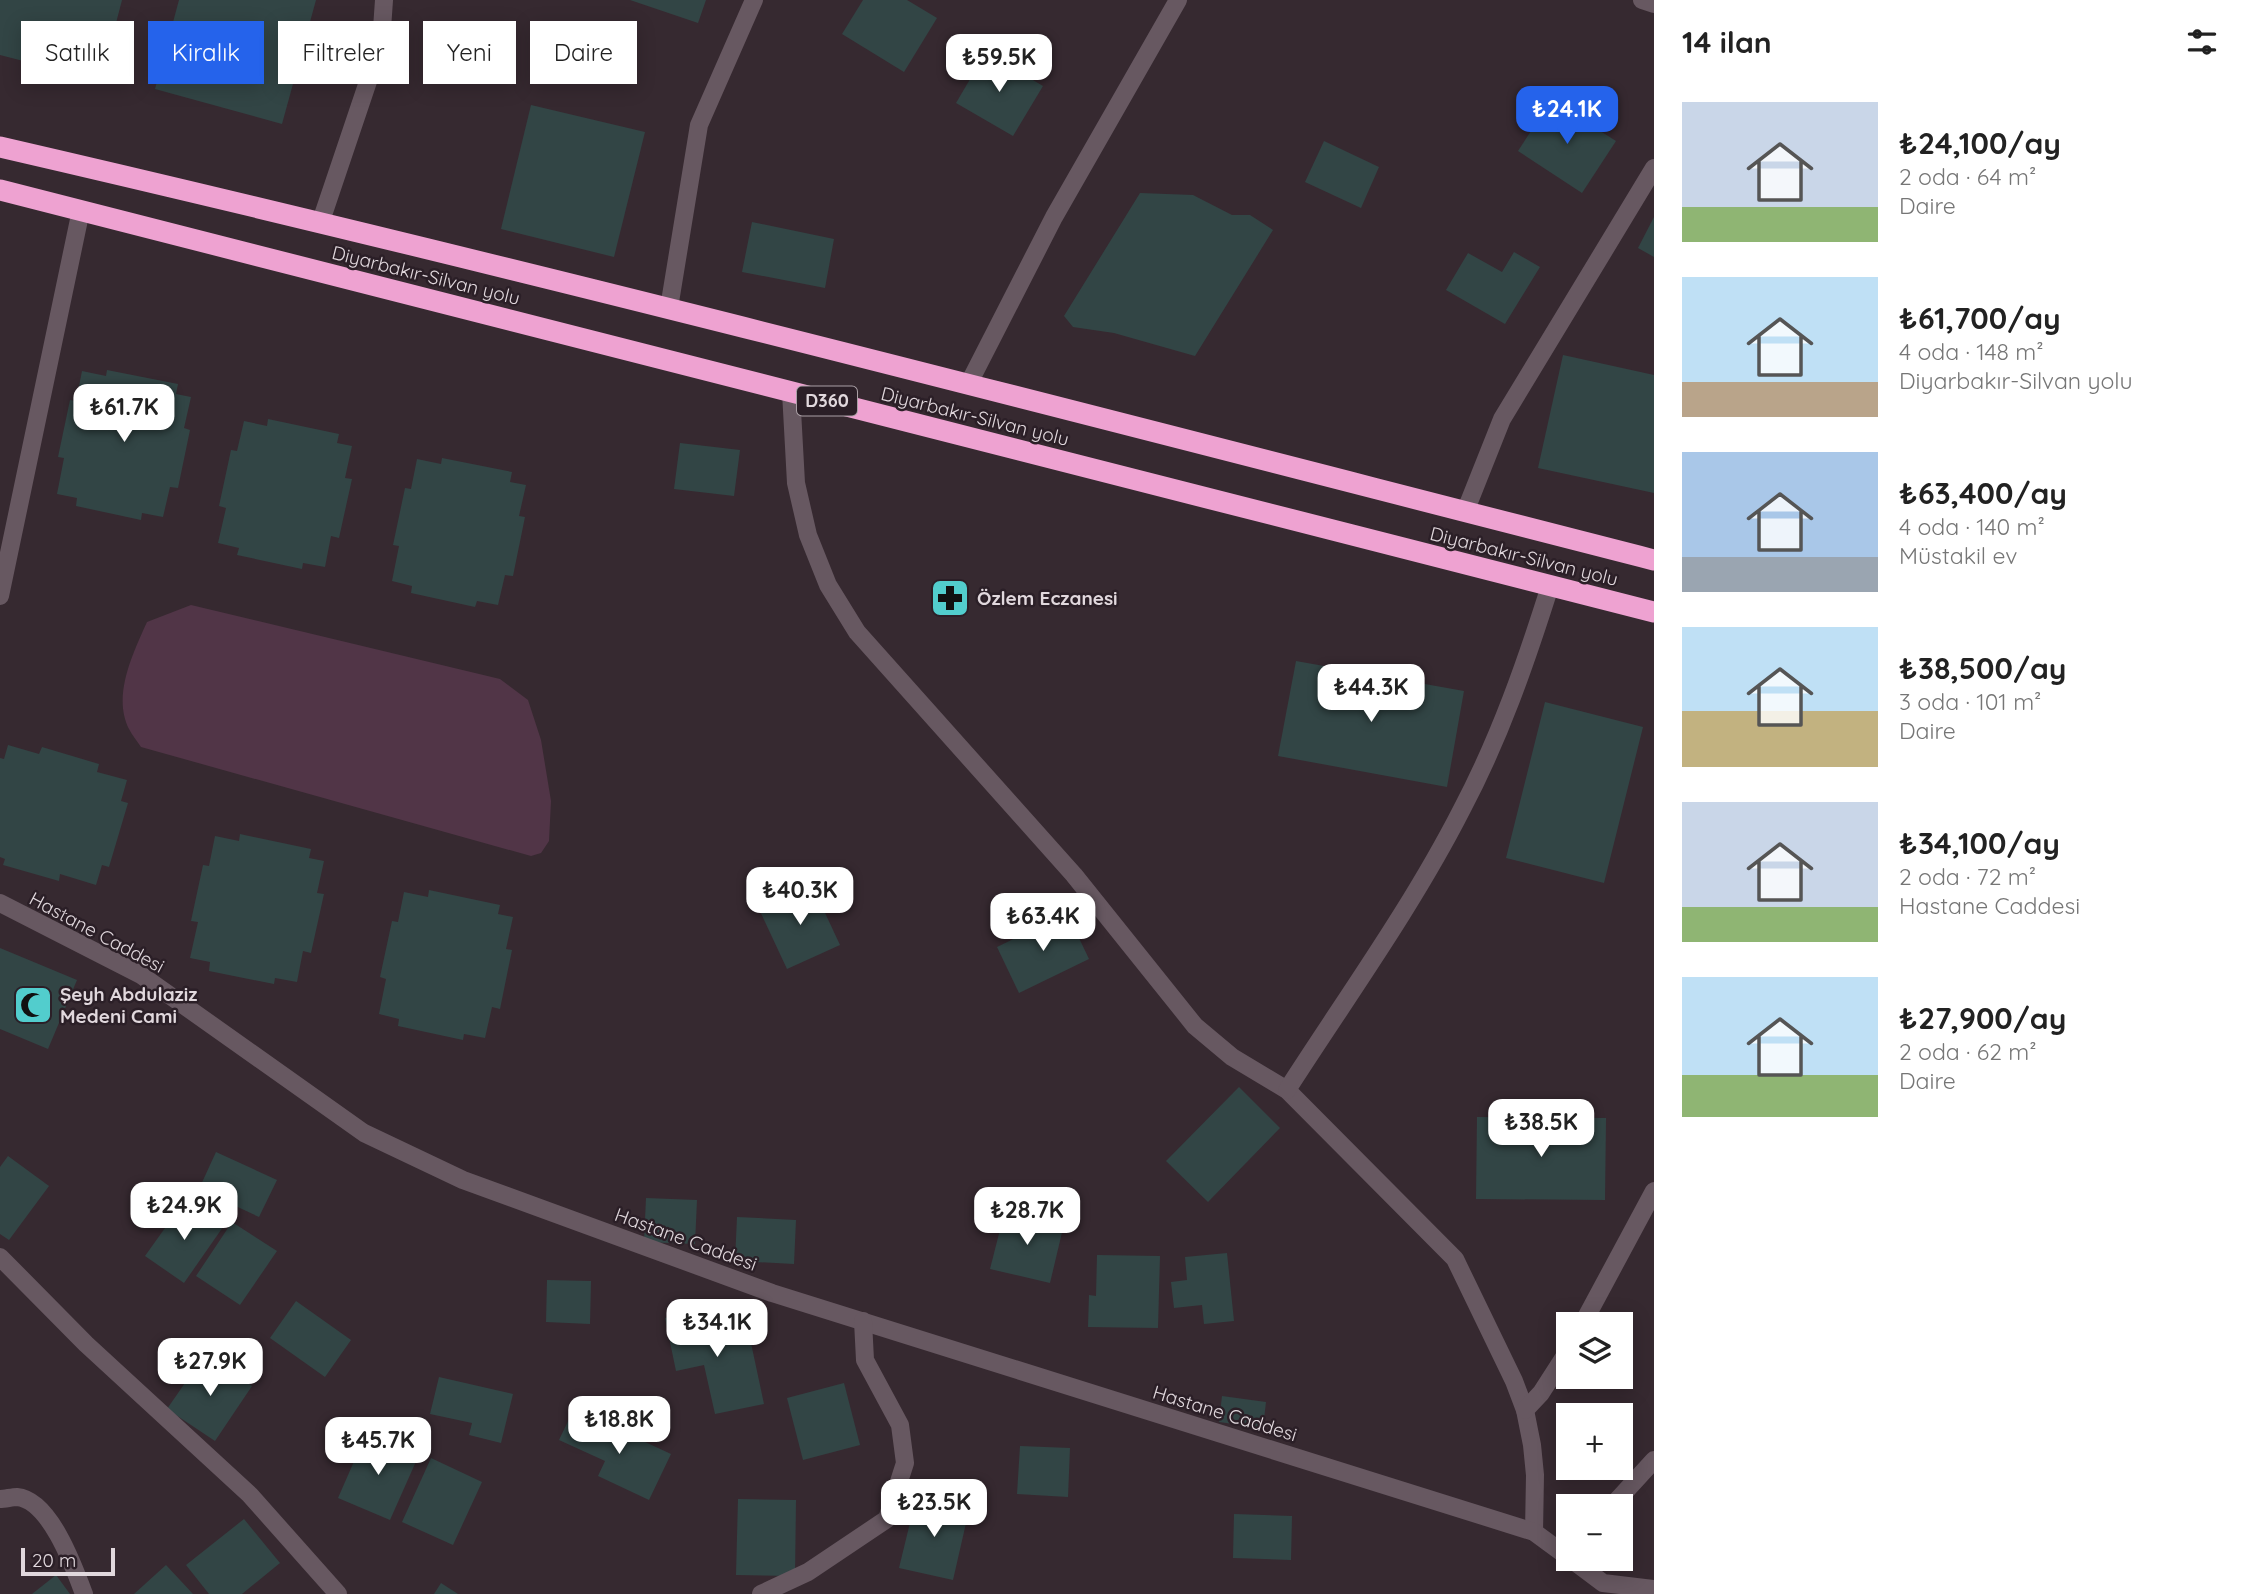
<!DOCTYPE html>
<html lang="tr">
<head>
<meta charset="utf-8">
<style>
  :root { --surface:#fff; --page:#f6f6f6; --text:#222; --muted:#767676; --accent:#2563eb }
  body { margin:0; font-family:Quicksand,sans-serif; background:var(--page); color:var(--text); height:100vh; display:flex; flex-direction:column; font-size:26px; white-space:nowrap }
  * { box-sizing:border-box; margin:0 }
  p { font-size:23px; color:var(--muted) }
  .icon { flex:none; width:38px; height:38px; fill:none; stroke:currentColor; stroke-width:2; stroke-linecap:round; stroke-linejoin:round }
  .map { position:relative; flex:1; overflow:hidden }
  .details { display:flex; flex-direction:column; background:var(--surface); width:595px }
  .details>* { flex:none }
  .top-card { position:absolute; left:21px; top:21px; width:665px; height:63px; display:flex; gap:14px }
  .buttons { position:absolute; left:1556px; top:1312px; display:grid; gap:14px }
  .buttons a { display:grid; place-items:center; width:77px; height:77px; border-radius:0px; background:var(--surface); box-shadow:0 4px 18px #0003; font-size:35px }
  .scale { position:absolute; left:21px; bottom:18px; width:94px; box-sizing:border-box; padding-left:7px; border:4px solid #e1d8dd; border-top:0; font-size:19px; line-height:24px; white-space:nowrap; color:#e1d8dd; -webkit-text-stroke:5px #2b1f27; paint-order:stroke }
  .price { position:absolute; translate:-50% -60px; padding:0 16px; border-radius:14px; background:#fff; color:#222; font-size:23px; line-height:46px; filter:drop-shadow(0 2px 4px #0008) }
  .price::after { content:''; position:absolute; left:50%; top:42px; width:21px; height:16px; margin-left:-10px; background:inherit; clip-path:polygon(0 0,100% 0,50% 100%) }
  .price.current { background:var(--accent); color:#fff }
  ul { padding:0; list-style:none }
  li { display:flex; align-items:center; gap:21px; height:175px; padding:0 28px }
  li span { display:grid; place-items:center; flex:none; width:196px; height:140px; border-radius:0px; color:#555 }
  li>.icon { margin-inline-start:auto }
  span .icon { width:84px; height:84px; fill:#fffc; stroke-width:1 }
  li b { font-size:30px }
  h2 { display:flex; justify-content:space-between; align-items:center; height:84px; padding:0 28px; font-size:30px }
  .tag { padding:0 24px; border-radius:0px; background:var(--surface); box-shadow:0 4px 18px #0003; font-size:24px; line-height:63px }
  .tag.current { background:var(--accent); color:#fff }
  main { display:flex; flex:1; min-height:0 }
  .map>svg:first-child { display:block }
</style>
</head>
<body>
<main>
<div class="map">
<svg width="1654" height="1594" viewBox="0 0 1654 1594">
  <rect width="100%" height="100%" fill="#362930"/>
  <!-- green -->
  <path fill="#513547" d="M 191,605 L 500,679 L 528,700 L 541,740 L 551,801 L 549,841 L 541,853 L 531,856 L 141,747 C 137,741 132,735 129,729 C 112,696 133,653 147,622 Z"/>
  <!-- building -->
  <g fill="#324545">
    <polygon points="0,0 122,0 101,81 0,55"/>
    <polygon points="179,0 316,0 282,124 155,89"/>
    <polygon points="630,0 706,0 698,23"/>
    <polygon points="863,0 907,0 937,18 904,72 842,34"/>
    <polygon points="986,52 1043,86 1013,136 956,103"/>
    <polygon points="1551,100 1616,141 1582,193 1518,151"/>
    <polygon points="531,105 645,132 614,257 501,229"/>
    <polygon points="1324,141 1379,167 1361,208 1305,182"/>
    <polygon points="1140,193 1193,195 1232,215 1250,215 1273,230 1195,356 1114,333 1073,327 1064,316"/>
    <polygon points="1654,217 1654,257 1638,248"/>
    <polygon points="752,222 834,239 825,288 742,272"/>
    <polygon points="1514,252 1540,267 1505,324 1446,290 1468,253 1502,272"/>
    <polygon points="1563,355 1654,375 1654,493 1538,468"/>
    <polygon points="107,370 178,384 176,394 191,397 184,428 190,430 178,488 170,487 163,517 142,513 141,520 76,506 77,498 57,494 64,458 58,457 70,400 76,401 82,371 106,376"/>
    <polygon points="268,419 339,434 337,443 352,446 345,478 352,479 339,538 331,536 325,567 303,563 302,569 237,555 239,548 218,543 226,508 219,506 231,450 237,451 244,421 267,426"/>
    <polygon points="680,443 740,450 734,496 674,489"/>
    <polygon points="442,458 512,472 510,482 526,485 519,516 525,517 513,576 505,575 498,605 477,601 475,607 411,593 412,586 392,581 399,546 393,545 405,488 411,489 417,459 441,464"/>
    <polygon points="1296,661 1464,691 1447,787 1278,756"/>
    <polygon points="1545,702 1643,727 1604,883 1506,858"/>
    <polygon points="8,745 39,754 42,747 99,764 97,772 127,780 121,801 128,803 109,867 102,865 96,885 60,874 59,881 3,865 5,859 0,857 0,758 4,759"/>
    <polygon points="240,834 311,849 309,858 324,861 317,893 324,894 311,953 303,951 297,982 275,978 274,984 209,971 210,962 190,958 198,922 191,921 203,865 209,866 215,836 239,841"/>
    <polygon points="812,885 840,945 787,969 759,909"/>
    <polygon points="429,890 500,905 498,914 513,917 506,949 512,950 500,1009 492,1007 485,1038 464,1034 463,1040 398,1026 399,1019 379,1014 386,979 380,977 392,921 398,922 404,892 428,897"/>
    <polygon points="1067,913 1089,959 1019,993 997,947"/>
    <polygon points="0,948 77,980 48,1049 0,1029"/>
    <polygon points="1239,1087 1280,1128 1208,1202 1166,1161"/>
    <polygon points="1477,1117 1606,1118 1605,1200 1476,1199"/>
    <polygon points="216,1152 277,1180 259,1217 199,1189"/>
    <polygon points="8,1156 49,1186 9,1240 0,1234 0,1167"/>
    <polygon points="646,1198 697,1200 695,1244 644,1242"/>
    <polygon points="185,1200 223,1227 184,1283 145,1256"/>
    <polygon points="1005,1210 1064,1224 1050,1283 990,1269"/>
    <polygon points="737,1217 796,1220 794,1264 735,1261"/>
    <polygon points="232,1222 277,1251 240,1305 196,1276"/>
    <polygon points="1227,1253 1234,1321 1204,1324 1202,1305 1174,1308 1171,1282 1187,1280 1185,1257"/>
    <polygon points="1097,1255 1160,1256 1158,1328 1088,1327 1089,1295 1096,1296"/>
    <polygon points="547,1280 591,1281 590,1324 546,1322"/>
    <polygon points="296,1301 351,1340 325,1377 270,1338"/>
    <polygon points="712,1308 718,1336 748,1329 764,1404 715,1414 704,1365 676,1371 665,1318"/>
    <polygon points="205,1354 252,1386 215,1441 167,1409"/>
    <polygon points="439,1377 513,1394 501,1443 469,1435 472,1423 430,1414"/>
    <polygon points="844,1383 860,1445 803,1460 787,1398"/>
    <polygon points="1222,1396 1266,1402 1263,1428 1219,1422"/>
    <polygon points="570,1417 596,1430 600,1421 671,1454 649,1500 598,1476 605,1461 559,1440"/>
    <polygon points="366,1434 418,1457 390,1520 338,1498"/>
    <polygon points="1020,1446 1070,1448 1068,1497 1017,1494"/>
    <polygon points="431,1458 482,1482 453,1545 402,1522"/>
    <polygon points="916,1498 969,1510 953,1580 899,1568"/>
    <polygon points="738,1499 796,1500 795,1576 736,1575"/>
    <polygon points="1234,1514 1292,1516 1291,1560 1233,1558"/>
    <polygon points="244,1519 280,1563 242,1594 209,1594 186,1565"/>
    <polygon points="166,1565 193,1594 134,1594"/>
    <polygon points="56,1575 70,1594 32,1594"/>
    <polygon points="441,1583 458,1594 434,1594"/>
  </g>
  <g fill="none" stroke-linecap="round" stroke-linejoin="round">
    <!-- minor -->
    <g stroke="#675861" stroke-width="18">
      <polyline points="1642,0 1654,4"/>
      <polyline points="321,221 381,43 384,0"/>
      <polyline points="669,308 699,125 754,0"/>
      <polyline points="968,385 1054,217 1178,0"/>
      <polyline points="791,392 796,483 808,535 828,585 857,632 1074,875 1195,1026 1232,1057 1287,1090 1455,1259 1514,1381 1525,1410 1532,1445 1535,1475 1534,1532"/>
      <polyline points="1465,512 1502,419 1654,168"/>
      <polyline points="0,596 81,210"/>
      <polyline points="0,903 141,975 364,1133 463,1180 772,1293 1534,1532 1568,1557"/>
      <path d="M 1287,1090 C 1346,998 1412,907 1462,809 C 1500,737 1526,662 1550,586"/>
      <polyline points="0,1257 86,1344 250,1495 338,1594"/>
      <polyline points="1582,1325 1654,1191"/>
      <polyline points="1525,1410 1541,1393 1568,1351"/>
      <path d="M 0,1499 C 5,1499 12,1497 17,1497 C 50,1500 74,1567 84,1594"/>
      <polyline points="1611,1507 1654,1460"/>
      <polyline points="1571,1559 1603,1583 1654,1589"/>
      <polyline points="761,1594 808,1572 887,1519 905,1463 900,1425 865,1360 863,1321"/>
    </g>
    <!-- highway -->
    <g stroke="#eea2d1" stroke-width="21">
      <path d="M 0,147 C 554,275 1103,419 1654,560"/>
      <polyline points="0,190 1654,612"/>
    </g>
  </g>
  <!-- icons -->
  <defs>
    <symbol id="pharmacy-square" viewBox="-11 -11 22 22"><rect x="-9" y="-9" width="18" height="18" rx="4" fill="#52cdcd" stroke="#2b1f27"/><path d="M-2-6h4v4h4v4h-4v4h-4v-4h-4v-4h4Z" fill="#111"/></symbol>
    <symbol id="mosque-square" viewBox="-11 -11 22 22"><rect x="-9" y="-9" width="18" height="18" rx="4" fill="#52cdcd" stroke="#2b1f27"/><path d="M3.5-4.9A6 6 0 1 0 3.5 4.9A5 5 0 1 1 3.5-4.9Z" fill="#111"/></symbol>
  </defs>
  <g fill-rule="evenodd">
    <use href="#pharmacy-square" x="928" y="576" width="44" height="44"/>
    <use href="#mosque-square" x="11" y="983" width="44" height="44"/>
  </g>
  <g text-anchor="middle" stroke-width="5" stroke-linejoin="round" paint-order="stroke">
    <!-- shield labels -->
    <rect fill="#2b1f27" stroke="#aaa0a6" stroke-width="2" x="797" y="386.5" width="60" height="29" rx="5"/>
    <g font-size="18" font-weight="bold" fill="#e1d8dd">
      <text x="827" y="407">D360</text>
    </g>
    <!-- street labels -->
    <g font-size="19" fill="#e1d8dd" stroke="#2b1f27">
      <text transform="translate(426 275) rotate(14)" y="7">Diyarbakır-Silvan yolu</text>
      <text transform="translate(975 416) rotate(14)" y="7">Diyarbakır-Silvan yolu</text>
      <text transform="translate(1524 556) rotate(14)" y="7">Diyarbakır-Silvan yolu</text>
      <text transform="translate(97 932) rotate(28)" y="7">Hastane Caddesi</text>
      <text transform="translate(686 1239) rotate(20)" y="7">Hastane Caddesi</text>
      <text transform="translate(1225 1413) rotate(17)" y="7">Hastane Caddesi</text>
    </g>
    <!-- poi labels -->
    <g font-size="19" font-weight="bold" fill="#e1d8dd" stroke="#2b1f27" text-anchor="start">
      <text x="977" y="605">Özlem Eczanesi</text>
      <text x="60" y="1001">Şeyh Abdulaziz<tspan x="60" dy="22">Medeni Cami</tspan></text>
    </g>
  </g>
</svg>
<div class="buttons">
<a><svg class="icon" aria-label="layers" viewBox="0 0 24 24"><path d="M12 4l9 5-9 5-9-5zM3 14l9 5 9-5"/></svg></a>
<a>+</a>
<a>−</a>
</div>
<div class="scale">20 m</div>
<b class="price" style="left:999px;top:94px">₺59.5K</b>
<b class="price current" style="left:1567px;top:146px">₺24.1K</b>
<b class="price" style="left:124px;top:444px">₺61.7K</b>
<b class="price" style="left:1371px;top:724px">₺44.3K</b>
<b class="price" style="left:800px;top:927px">₺40.3K</b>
<b class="price" style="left:1043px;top:953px">₺63.4K</b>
<b class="price" style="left:1541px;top:1159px">₺38.5K</b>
<b class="price" style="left:184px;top:1242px">₺24.9K</b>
<b class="price" style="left:1027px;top:1247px">₺28.7K</b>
<b class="price" style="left:717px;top:1359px">₺34.1K</b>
<b class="price" style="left:210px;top:1398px">₺27.9K</b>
<b class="price" style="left:619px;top:1456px">₺18.8K</b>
<b class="price" style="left:378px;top:1477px">₺45.7K</b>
<b class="price" style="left:934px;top:1539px">₺23.5K</b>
<div class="top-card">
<a class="tag">Satılık</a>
<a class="tag current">Kiralık</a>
<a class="tag">Filtreler</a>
<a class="tag">Yeni</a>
<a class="tag">Daire</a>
</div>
</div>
<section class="details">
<h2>14 ilan<svg class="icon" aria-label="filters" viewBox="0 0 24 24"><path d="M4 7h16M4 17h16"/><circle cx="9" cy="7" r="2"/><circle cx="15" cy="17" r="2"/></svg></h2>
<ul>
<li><span style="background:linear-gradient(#c9d6e8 75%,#8fb573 0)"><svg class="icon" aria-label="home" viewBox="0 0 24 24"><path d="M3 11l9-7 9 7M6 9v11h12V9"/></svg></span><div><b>₺24,100/ay</b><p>2 oda · 64 m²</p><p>Daire</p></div></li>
<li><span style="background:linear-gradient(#bfe0f5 75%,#b9a48a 0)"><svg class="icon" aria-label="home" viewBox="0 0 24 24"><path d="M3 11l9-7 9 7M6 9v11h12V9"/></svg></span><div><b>₺61,700/ay</b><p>4 oda · 148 m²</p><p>Diyarbakır-Silvan yolu</p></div></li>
<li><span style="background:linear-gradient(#a9c7e8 75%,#9aa5b1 0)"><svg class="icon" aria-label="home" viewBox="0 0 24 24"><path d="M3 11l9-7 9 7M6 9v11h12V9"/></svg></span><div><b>₺63,400/ay</b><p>4 oda · 140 m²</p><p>Müstakil ev</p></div></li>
<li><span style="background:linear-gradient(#bfe0f5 60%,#c2b280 0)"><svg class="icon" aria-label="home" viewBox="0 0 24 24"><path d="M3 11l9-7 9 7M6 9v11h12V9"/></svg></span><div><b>₺38,500/ay</b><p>3 oda · 101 m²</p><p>Daire</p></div></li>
<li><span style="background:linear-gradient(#c9d6e8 75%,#8fb573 0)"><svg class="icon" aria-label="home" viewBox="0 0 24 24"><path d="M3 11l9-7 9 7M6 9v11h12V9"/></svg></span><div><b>₺34,100/ay</b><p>2 oda · 72 m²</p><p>Hastane Caddesi</p></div></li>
<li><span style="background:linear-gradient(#bfe0f5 70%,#8fb573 0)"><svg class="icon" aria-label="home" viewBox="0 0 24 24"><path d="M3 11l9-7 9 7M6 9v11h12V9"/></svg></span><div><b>₺27,900/ay</b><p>2 oda · 62 m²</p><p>Daire</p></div></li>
</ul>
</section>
</main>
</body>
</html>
